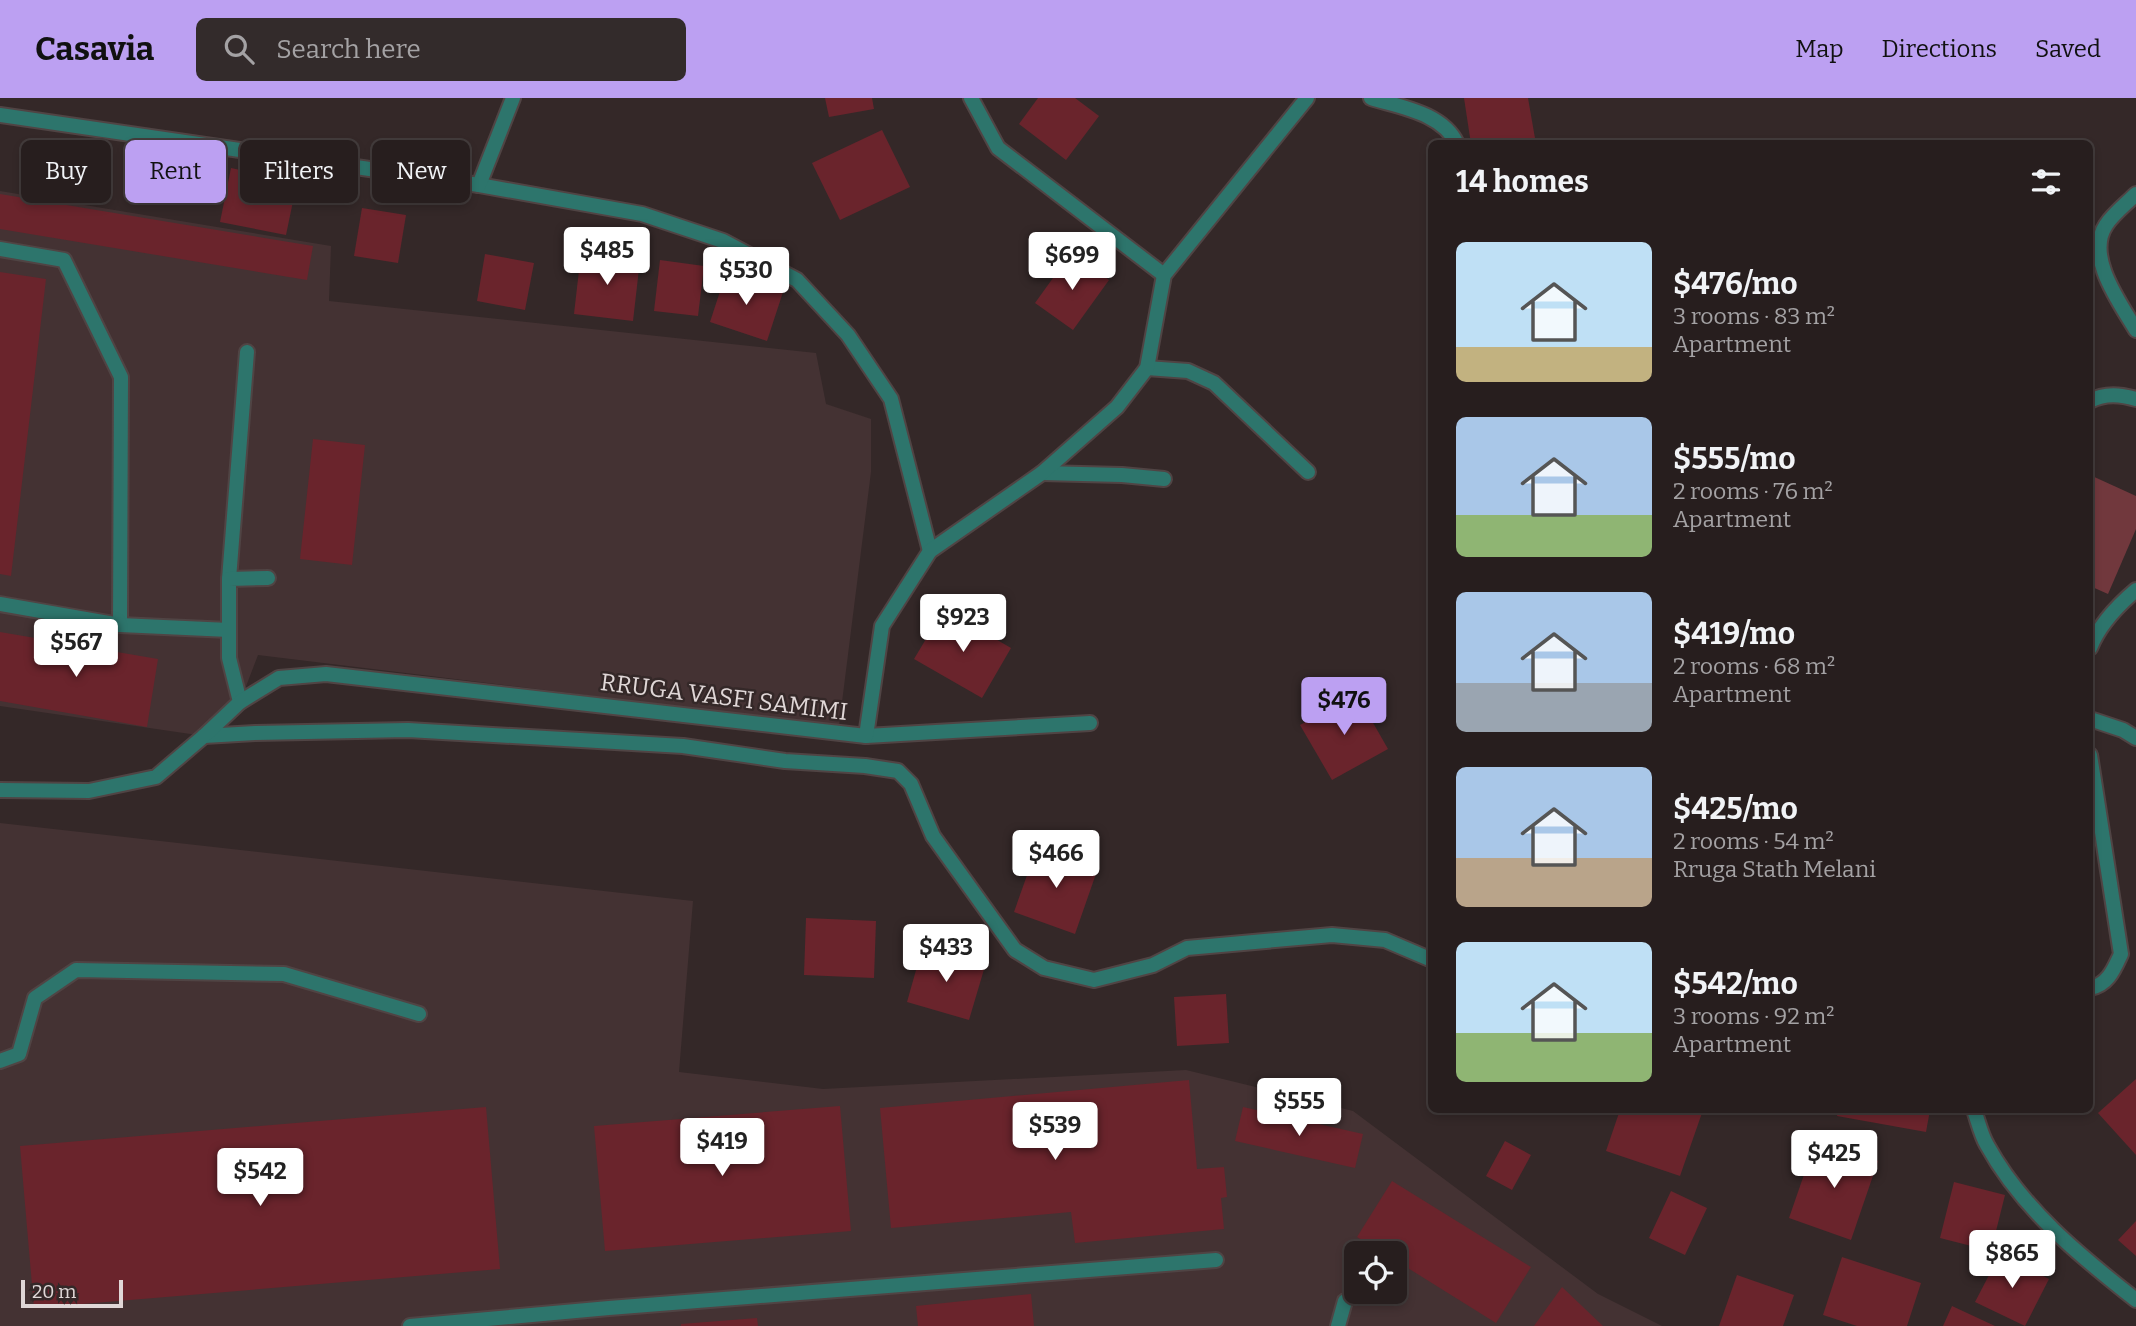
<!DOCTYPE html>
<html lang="en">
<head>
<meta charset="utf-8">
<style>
  :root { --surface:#271e1e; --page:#332b2b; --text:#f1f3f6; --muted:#a4a2a4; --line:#433c3c; --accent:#bca0f2 }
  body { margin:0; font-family:Bitter,serif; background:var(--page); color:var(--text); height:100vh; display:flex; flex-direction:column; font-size:26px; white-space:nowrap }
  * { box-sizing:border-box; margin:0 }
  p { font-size:23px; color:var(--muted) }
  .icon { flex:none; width:38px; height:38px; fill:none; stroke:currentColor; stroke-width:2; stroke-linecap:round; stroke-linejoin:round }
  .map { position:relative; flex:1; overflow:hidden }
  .side { position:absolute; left:1428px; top:42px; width:665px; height:973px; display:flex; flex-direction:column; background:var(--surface); border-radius:10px; box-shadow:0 4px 10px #0003,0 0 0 2px var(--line) }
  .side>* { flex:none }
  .banner { position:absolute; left:21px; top:42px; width:665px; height:63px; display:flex; gap:14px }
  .fabs { position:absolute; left:1344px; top:1143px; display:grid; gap:14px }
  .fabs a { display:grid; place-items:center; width:63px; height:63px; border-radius:10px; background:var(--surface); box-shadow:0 4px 10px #0003,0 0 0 2px var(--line); font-size:35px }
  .scale { position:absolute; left:21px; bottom:18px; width:102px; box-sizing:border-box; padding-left:7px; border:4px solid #e0d7d7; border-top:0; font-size:19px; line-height:24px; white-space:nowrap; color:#e0d7d7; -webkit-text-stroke:5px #342828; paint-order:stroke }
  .price { position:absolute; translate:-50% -60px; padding:0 16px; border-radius:7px; background:#fff; color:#222; font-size:23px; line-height:46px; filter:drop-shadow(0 2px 4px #0008) }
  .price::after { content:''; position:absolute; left:50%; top:42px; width:21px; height:16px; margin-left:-10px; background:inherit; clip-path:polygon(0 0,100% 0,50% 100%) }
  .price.current { background:var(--accent); color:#111 }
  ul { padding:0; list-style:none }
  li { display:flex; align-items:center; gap:21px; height:175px; padding:0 28px }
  li span { display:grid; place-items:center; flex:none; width:196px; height:140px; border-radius:10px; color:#555 }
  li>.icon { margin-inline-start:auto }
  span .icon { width:84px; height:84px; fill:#fffc; stroke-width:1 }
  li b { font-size:30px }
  h2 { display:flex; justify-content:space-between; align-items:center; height:84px; padding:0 28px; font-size:30px }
  .tag { padding:0 24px; border-radius:10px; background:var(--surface); box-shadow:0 4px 10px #0003,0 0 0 2px var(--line); font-size:24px; line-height:63px }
  .tag.current { background:var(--accent); color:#111 }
  header { display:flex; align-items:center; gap:42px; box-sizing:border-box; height:98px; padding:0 35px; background:var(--accent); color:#111 }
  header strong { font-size:33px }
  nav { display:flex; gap:38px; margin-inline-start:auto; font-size:24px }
  .search { width:490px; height:63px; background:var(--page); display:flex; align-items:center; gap:18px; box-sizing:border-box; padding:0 24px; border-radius:10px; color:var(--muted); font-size:26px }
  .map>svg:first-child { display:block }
</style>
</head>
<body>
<header>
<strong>Casavia</strong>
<div class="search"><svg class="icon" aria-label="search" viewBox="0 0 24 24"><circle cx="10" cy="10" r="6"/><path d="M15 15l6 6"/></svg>Search here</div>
<nav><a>Map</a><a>Directions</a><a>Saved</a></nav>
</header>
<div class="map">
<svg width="2136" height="1228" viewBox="0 0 2136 1228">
  <rect width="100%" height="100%" fill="#342828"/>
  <!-- built -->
  <g fill="#443233" fill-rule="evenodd">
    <polygon points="0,93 331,148 329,203 816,255 826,306 871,321 871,374 839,628 258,557 240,604 204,638 0,608"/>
    <path d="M 0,725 L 693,803 L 679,974 L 823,991 L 1186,972 L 1353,1013 L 1598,1196 L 1662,1228 L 0,1228 ZM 1356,1155 L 1395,1155 L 1395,1194 L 1356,1194 Z"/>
  </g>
  <!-- green -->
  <polygon fill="#71383d" points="2090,377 2136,398 2136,431 2108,496 2090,488"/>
  <!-- building -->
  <g fill="#6a242c">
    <polygon points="825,0 872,0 874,11 829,19"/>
    <polygon points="1038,0 1075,0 1099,18 1066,62 1019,26"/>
    <polygon points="1464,0 1528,0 1536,46 1471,46"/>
    <polygon points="882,32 910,89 840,122 812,65"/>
    <polygon points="231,70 297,84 286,137 220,124"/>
    <polygon points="0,96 313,148 307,182 0,131"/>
    <polygon points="362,110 406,117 398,165 354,158"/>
    <polygon points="581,155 640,162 633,223 574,216"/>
    <polygon points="1071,155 1109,182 1073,232 1035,205"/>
    <polygon points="485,156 534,165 525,212 477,203"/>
    <polygon points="660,162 704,168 698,218 654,213"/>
    <polygon points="0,174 46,181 11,478 0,476"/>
    <polygon points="726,175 783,194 767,243 710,224"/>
    <polygon points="313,341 365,347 352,467 300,461"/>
    <polygon points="944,511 1011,550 982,600 914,561"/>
    <polygon points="0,534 158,561 147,629 0,603"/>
    <polygon points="1356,595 1388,651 1332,682 1300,627"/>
    <polygon points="1037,749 1098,770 1075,836 1014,814"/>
    <polygon points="806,820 876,823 874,880 804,877"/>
    <polygon points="922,851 985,868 969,922 907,904"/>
    <polygon points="1226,896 1229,945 1177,948 1174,899"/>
    <polygon points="2136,981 2136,1057 2098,1015"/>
    <polygon points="1189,982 1197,1071 1224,1069 1227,1099 1221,1100 1224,1131 1075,1145 1071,1114 891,1130 880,1010"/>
    <polygon points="840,1008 851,1133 605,1153 594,1028"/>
    <polygon points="486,1009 500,1171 34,1210 20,1048"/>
    <polygon points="1243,1009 1363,1036 1355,1070 1235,1043"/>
    <polygon points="1620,1012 1703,1012 1680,1078 1606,1053"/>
    <polygon points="1838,1012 1930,1012 1926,1034 1837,1018"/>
    <polygon points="1816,1042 1878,1063 1851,1142 1789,1120"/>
    <polygon points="1505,1043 1531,1057 1512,1092 1486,1078"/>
    <polygon points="1392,1083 1531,1169 1496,1225 1395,1162 1395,1155 1383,1155 1357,1139"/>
    <polygon points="1954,1084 2005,1097 1991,1153 1940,1140"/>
    <polygon points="1671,1093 1707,1110 1685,1157 1649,1140"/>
    <polygon points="2136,1123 2136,1158 2118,1142"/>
    <polygon points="2000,1156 2049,1181 2025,1228 1975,1204"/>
    <polygon points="1842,1159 1921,1185 1907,1228 1857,1228 1823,1217"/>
    <polygon points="1737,1177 1794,1197 1783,1228 1719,1228"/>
    <polygon points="1562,1189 1603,1228 1534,1228"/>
    <polygon points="1031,1196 1034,1228 918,1228 916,1208"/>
    <polygon points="1952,1208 1995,1228 1943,1228"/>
    <polygon points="757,1220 758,1228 681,1228 681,1226"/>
  </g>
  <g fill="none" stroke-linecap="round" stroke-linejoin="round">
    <defs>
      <g id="lane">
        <polyline points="0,151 64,162 121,279 120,527"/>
        <path d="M 2090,303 C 2104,295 2120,296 2136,301"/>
        <polyline points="1042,375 1122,377 1164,381"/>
        <polyline points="229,481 247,254"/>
        <polyline points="0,506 120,527 229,532"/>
        <polyline points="240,604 229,560 229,481 268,480"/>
        <polyline points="866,638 1090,625"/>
        <polyline points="0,963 19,956 35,900 76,872 284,876 419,916"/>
        <polyline points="410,1228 609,1210 1216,1162"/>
      </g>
      <g id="street">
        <polyline points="971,0 998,50 1164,177"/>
        <path d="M 1371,0 C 1400,9 1443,15 1457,46"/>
        <polyline points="0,17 479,87 642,116 723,143 797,182 848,237 891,301 930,453"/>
        <polyline points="479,87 513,0"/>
        <path d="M 2136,96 C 2126,106 2113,116 2106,127 C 2085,158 2120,205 2136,232"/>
        <polyline points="1147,270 1188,273 1214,285 1308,374"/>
        <path d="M 2090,550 C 2099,527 2117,508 2136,492"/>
        <polyline points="2090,621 2123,632 2136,640"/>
        <polyline points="204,638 255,635 408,632 683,648 785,663 865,668 898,673 911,686 933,738 1015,852 1044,870 1094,882 1153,867 1187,850 1332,837 1385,842 1432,862"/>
        <path d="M 2090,657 L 2121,856 C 2114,871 2108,887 2090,890"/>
        <polyline points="0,692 89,693 156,679 204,638 240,604 279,580 326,576 866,638 882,528 930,453 1042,375 1117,309 1147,270 1164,177 1307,0"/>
        <path d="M 1974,1012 C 1978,1023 1981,1037 1987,1047 C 2022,1111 2080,1158 2136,1202"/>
        <polyline points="1338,1228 1345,1203"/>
      </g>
    </defs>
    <!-- lane casing -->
    <use href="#lane" stroke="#504444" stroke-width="18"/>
    <!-- street casing -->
    <use href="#street" stroke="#504444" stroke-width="18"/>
    <!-- lane -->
    <use href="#lane" stroke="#2d756c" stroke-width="14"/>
    <!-- street -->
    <use href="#street" stroke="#2d756c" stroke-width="14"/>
  </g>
  <g text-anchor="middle" stroke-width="5" stroke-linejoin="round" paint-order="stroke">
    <!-- street labels -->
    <g font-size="24" fill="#e0d7d7" stroke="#342828">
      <text transform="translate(724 599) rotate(7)" y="8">RRUGA VASFI SAMIMI</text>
    </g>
  </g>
</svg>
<div class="fabs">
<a><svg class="icon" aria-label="locate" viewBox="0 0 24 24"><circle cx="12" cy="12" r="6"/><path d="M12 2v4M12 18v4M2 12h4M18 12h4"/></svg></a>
</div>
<div class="scale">20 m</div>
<b class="price" style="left:607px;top:189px">$485</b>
<b class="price" style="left:1072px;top:194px">$699</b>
<b class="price" style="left:746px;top:209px">$530</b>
<b class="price" style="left:963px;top:556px">$923</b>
<b class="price" style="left:76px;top:581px">$567</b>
<b class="price current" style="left:1344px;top:639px">$476</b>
<b class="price" style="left:1056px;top:792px">$466</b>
<b class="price" style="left:946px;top:886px">$433</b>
<b class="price" style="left:1299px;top:1040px">$555</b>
<b class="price" style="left:1055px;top:1064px">$539</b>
<b class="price" style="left:722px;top:1080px">$419</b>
<b class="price" style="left:1834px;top:1092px">$425</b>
<b class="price" style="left:260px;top:1110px">$542</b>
<b class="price" style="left:2012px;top:1192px">$865</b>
<div class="banner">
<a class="tag">Buy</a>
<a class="tag current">Rent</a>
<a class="tag">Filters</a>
<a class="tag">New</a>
</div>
<section class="side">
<h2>14 homes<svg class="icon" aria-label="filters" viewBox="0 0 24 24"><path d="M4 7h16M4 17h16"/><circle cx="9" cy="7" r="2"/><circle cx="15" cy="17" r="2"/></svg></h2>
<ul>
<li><span style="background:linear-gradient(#bfe0f5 75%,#c2b280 0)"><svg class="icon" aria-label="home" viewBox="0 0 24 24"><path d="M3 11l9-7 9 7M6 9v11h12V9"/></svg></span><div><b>$476/mo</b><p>3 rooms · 83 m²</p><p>Apartment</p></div></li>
<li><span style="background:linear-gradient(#a9c7e8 70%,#8fb573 0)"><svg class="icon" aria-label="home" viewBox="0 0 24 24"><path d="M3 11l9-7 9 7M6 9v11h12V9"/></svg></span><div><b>$555/mo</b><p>2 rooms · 76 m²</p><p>Apartment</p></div></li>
<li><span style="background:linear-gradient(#a9c7e8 65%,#9aa5b1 0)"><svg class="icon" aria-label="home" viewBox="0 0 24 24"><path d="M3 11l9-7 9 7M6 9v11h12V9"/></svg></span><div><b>$419/mo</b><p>2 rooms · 68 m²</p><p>Apartment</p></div></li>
<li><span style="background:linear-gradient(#a9c7e8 65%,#b9a48a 0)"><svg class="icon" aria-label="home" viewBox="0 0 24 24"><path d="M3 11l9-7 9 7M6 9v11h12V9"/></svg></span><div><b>$425/mo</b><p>2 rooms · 54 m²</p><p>Rruga Stath Melani</p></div></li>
<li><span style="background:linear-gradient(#bfe0f5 65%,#8fb573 0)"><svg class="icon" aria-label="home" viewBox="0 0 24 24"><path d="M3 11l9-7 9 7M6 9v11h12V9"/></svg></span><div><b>$542/mo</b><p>3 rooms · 92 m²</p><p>Apartment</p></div></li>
</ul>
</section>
</div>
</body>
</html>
